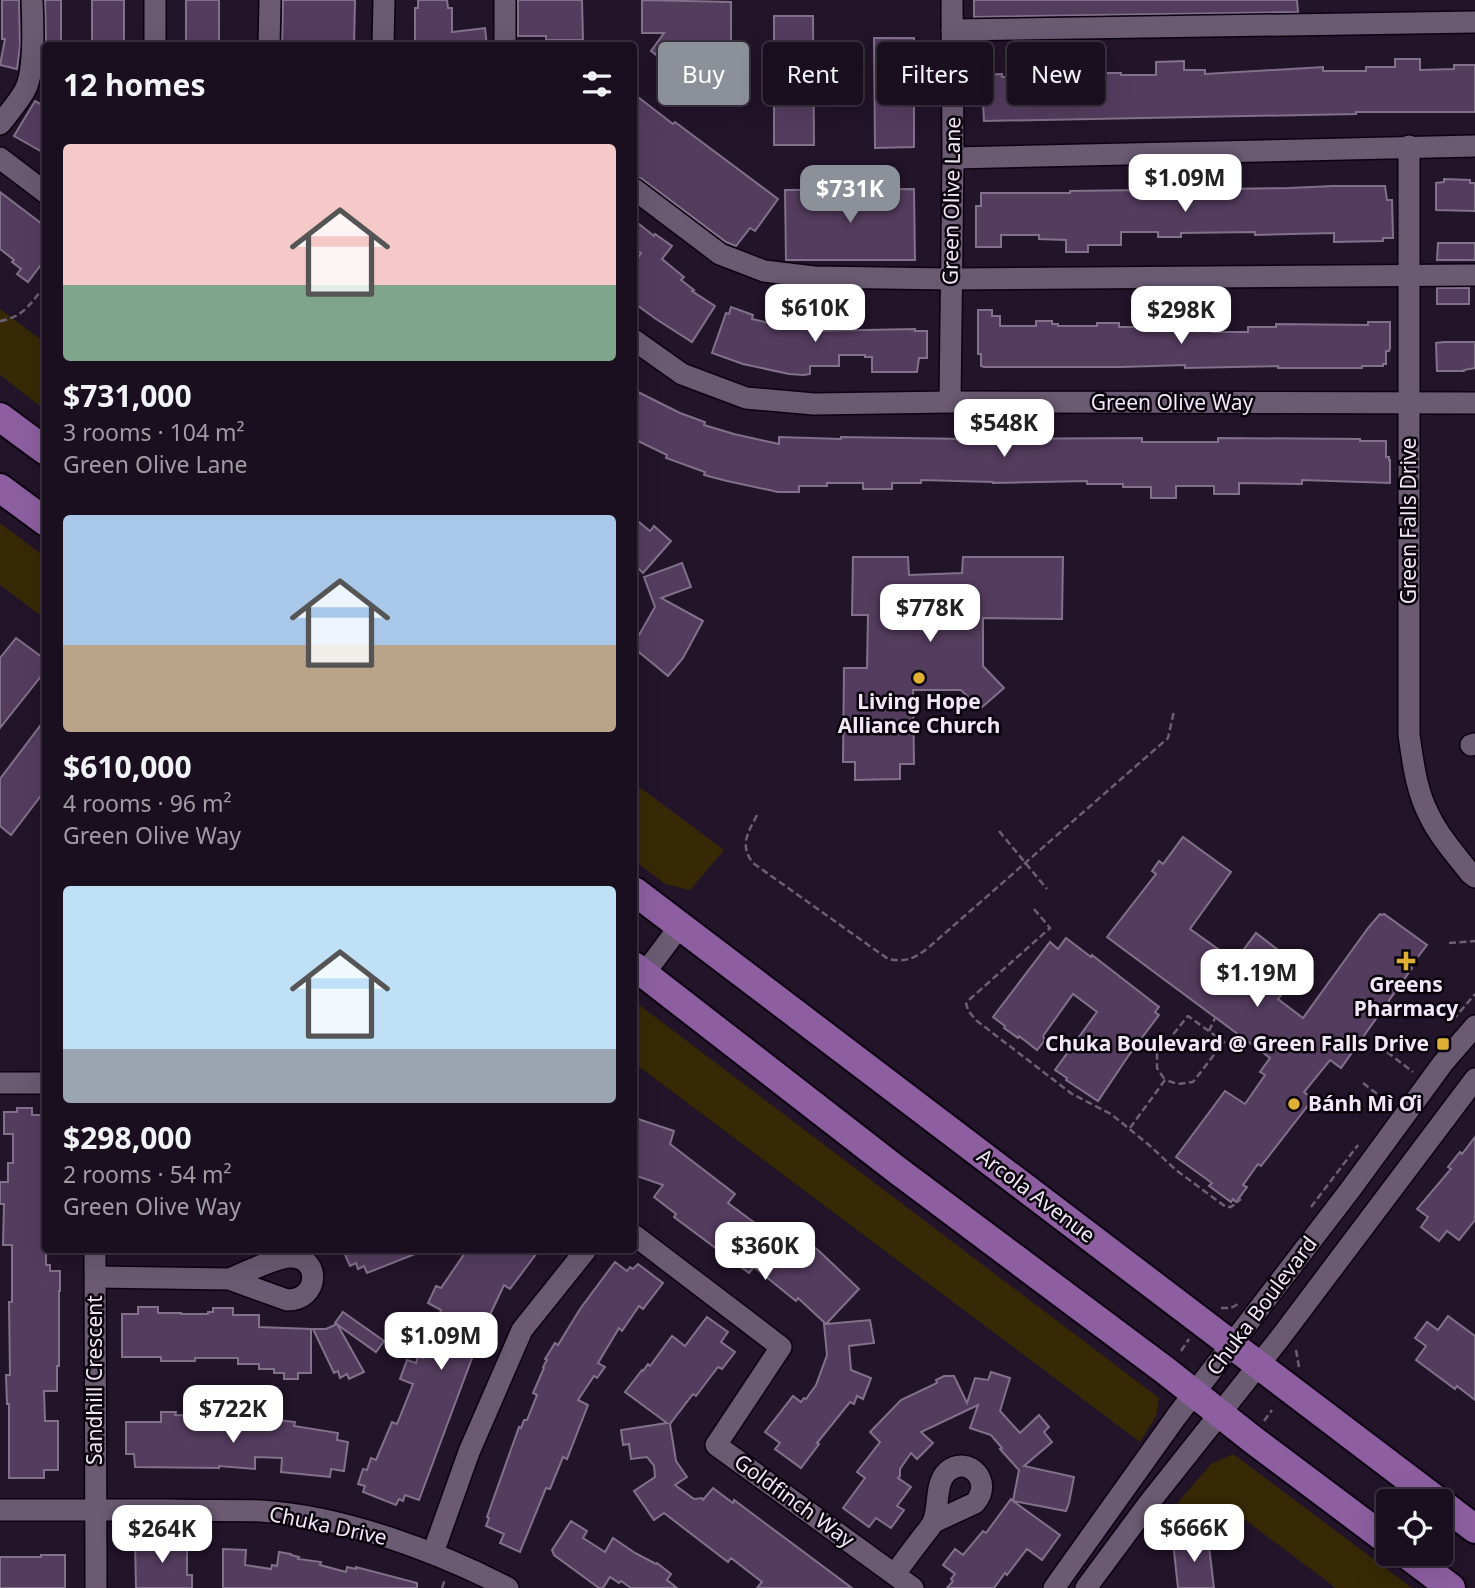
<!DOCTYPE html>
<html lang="en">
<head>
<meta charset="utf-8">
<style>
  :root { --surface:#1a0f1f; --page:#231828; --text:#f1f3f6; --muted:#9f9ca4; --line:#382f3d; --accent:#8c9099 }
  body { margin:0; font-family:"Noto Sans",sans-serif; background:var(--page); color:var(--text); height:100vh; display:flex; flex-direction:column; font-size:26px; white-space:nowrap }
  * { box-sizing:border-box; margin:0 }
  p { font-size:23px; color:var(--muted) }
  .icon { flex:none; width:38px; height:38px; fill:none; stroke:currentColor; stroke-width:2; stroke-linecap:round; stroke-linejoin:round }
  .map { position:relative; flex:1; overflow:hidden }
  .panel { position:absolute; left:42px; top:42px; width:595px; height:1211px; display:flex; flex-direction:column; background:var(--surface); border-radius:7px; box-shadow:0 7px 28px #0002,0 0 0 2px var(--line) }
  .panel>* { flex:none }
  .guide { position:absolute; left:658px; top:42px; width:665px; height:63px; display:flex; gap:14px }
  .tools { position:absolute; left:1376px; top:1489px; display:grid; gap:14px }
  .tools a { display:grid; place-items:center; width:77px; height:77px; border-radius:7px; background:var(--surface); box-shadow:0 7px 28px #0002,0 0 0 2px var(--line); font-size:35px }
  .price { position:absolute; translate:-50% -60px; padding:0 16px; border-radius:14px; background:#fff; color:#222; font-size:23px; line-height:46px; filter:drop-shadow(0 2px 4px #0008) }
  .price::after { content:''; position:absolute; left:50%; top:42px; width:21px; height:16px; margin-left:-10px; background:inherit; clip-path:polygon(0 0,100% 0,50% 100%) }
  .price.on { background:var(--accent); color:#fff }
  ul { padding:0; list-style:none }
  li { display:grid; align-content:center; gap:14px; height:371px; padding:0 21px }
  li span { display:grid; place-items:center; height:217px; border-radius:7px; color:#555 }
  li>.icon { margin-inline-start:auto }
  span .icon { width:126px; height:126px; fill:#fffc; stroke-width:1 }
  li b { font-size:30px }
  h2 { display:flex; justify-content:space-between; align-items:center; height:84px; padding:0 21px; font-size:30px }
  .pill { padding:0 24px; border-radius:7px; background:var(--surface); box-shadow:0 7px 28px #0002,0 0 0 2px var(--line); font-size:24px; line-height:63px }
  .pill.on { background:var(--accent); color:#fff }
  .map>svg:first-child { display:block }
</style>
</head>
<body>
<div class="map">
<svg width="1475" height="1588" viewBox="0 0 1475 1588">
  <rect width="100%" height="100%" fill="#221429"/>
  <!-- green -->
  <g fill="#372905">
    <polygon points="0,309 45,343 45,410 0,375"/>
    <polygon points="0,523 45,557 45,619 0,585"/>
    <polygon points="634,783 724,850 690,890 665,884 634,860"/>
    <polygon points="634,1001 1159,1398 1156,1416 1140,1442 634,1063"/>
    <polygon points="1233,1454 1412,1588 1336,1588 1240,1516 1174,1507 1211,1464"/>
  </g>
  <!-- building -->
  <g fill="#543c5f" stroke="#82718a" stroke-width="2">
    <polygon points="2,0 19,0 20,45 17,69 0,65 5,39 2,39"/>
    <polygon points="45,0 61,0 61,46 46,46"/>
    <rect x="92" y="0" width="32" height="46"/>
    <rect x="186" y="0" width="33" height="46"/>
    <polygon points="283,0 355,0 354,46 282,46"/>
    <polygon points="418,0 447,0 448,8 452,8 452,32 485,28 487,46 415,46 415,8 418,8"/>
    <polygon points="518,0 582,0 583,40 546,40 546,36 518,36"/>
    <polygon points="642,0 731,2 731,42 669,41 694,60 683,75 651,51 664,33 642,33"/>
    <polygon points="974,0 1297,0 1298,12 974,17"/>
    <polygon points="774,16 813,16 814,145 774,145"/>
    <polygon points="874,38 914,38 914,147 875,148"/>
    <polygon points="1395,59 1420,59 1420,70 1454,69 1454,65 1475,65 1475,112 1356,112 1356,114 1305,115 984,121 983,104 979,105 978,75 1002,74 1002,77 1038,77 1038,66 1063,66 1063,73 1121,73 1121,75 1156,75 1156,62 1184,61 1184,70 1205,70 1205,74 1323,67 1323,71 1366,71 1366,67 1395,67"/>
    <polygon points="634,94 673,124 675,122 778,199 755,231 750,228 736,246 726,242 642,179 634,176"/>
    <polygon points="35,101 46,107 46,154 14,136"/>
    <polygon points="1444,179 1470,180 1470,183 1475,183 1475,211 1436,210 1436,183 1444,182"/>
    <polygon points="1333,186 1385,186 1387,200 1392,200 1393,238 1383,238 1383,241 1334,242 1334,233 1255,235 1255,232 1181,233 1181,237 1158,237 1158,232 1121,232 1121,245 1088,245 1088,252 1066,252 1066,240 1039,239 1039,235 1001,235 1001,247 976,247 976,206 981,206 981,193 1070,193 1070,191 1289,188"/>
    <polygon points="914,189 915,260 786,260 785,190"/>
    <polygon points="0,192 46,227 46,258 28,282 17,274 21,269 12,262 14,260 0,249"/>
    <polygon points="634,220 654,236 655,234 672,246 662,259 684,277 681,280 694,290 692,291 715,306 692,342 656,319 634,303 634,264 641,253 634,248"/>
    <polygon points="1438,243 1475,243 1475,260 1437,260"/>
    <rect x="1437" y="288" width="32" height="16"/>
    <polygon points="791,304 813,305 813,331 915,329 915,331 927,331 927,358 919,358 917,372 872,372 872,357 865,357 865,355 839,355 839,366 810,366 810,374 804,375 789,374 743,364 712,353 726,313 729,314 731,307 753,315 752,319 790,328"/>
    <polygon points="978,310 992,310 992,316 1000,316 1000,326 1036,326 1036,321 1052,321 1052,324 1058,324 1058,326 1097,326 1097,323 1119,323 1119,327 1151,327 1151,331 1190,331 1189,322 1211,324 1212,332 1248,332 1248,327 1276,327 1276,324 1368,325 1368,322 1390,322 1390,348 1389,351 1386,351 1386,364 1383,364 1383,366 1362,366 1362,368 1278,368 1278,366 1185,368 1185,365 1122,367 984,367 981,366 981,354 978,354"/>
    <polygon points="1444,342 1475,342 1475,368 1464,370 1464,371 1437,371 1436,343"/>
    <polygon points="634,390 680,413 705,422 704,425 734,434 779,444 779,437 841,439 841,437 966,439 1142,438 1142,442 1218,442 1218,438 1360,439 1360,441 1386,441 1386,457 1389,457 1389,460 1390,460 1390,483 1302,480 1302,484 1239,483 1239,494 1214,494 1214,486 1176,486 1176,498 1151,498 1151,487 1123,487 1123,484 1087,484 1087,481 993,483 993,482 921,480 921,483 892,483 892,489 863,489 863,483 827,483 827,486 799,486 799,492 778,492 727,481 704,475 705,472 666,458 667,455 634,439"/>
    <polygon points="634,518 650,531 654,526 671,541 643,573 634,564"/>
    <polygon points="853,557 908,557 909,575 962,573 963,557 1063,557 1062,619 983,618 983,666 1004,688 980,709 961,690 913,690 914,764 900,764 900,779 855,780 855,762 843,762 844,668 867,668 868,615 852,615"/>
    <polygon points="682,563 691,587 661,598 703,621 683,658 668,676 634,648 634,642 639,635 655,607 644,577"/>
    <polygon points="16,638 46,660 46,670 0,728 0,658"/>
    <polygon points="46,718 46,789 11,835 0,826 0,779"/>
    <polygon points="1183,837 1231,872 1190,929 1235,961 1256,933 1282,953 1263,979 1282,994 1278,999 1303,1018 1368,928 1380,914 1382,915 1384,914 1427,945 1410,967 1412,968 1341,1068 1330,1060 1304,1092 1313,1099 1261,1166 1258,1164 1243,1185 1247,1187 1236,1202 1233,1199 1231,1202 1209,1186 1212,1183 1176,1157 1225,1091 1245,1104 1265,1075 1260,1072 1270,1058 1107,937 1156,874 1152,871 1159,861 1163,864"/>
    <polygon points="1066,938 1091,957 1092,955 1159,1007 1155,1012 1159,1015 1129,1055 1098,1101 1066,1080 1067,1078 1055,1070 1097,1012 1073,994 1043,1036 1045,1040 1037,1050 1019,1036 1018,1038 1004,1028 1005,1026 993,1017 1050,942 1058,949"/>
    <polygon points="17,1108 32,1108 32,1115 46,1115 46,1265 50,1265 50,1271 60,1271 60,1291 59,1291 59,1366 57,1366 57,1391 44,1391 45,1421 58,1421 58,1470 44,1470 44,1478 9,1478 9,1404 7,1404 6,1375 10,1375 9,1302 12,1302 12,1245 3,1245 4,1204 0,1204 0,1182 8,1182 8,1163 13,1163 13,1134 4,1134 4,1112 17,1112"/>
    <polygon points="638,1119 674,1131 670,1144 735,1194 728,1203 763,1229 764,1227 792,1248 800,1239 809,1245 810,1244 818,1250 859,1289 826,1324 870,1320 874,1343 849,1346 851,1370 871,1378 863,1399 857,1396 854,1404 850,1402 817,1443 819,1444 801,1468 775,1449 780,1443 765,1432 793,1396 801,1402 804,1398 806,1399 816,1385 827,1355 824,1324 826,1324 798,1298 796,1301 754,1267 749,1273 674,1217 676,1214 654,1197 663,1185 634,1175 634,1131"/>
    <polygon points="1475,1137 1475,1220 1459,1240 1447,1231 1439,1241 1421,1227 1428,1217 1417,1209 1451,1169 1448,1167 1460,1152 1462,1154"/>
    <polygon points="343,1250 425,1250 367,1273 364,1266 358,1269 356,1263 350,1266"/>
    <polygon points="467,1250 539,1250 510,1289 504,1285 481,1334 419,1500 405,1495 403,1501 399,1499 396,1505 363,1492 365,1486 358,1484 363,1469 367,1470 371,1458 376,1460 392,1422 397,1424 413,1384 400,1379 407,1360 416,1363 418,1356 423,1358 441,1310 428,1303 436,1286 441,1288"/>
    <polygon points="615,1262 627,1271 630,1267 633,1269 638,1264 663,1283 643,1309 639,1306 622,1331 619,1328 598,1363 605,1367 597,1378 594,1376 578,1400 588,1405 567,1459 563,1457 550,1489 546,1488 520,1552 500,1543 504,1534 486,1526 489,1518 487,1517 519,1427 521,1428 524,1420 527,1420 537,1395 533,1393 544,1368 543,1367 547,1360 545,1359 555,1343 558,1345 580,1309"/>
    <polygon points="138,1307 158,1307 158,1313 181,1313 181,1314 208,1314 208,1312 213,1312 213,1308 233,1308 233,1315 259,1315 259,1327 311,1329 311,1373 298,1373 298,1379 284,1379 284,1373 274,1373 274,1369 259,1369 259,1364 238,1364 238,1358 195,1358 195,1361 161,1361 161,1357 122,1357 122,1314 138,1314"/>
    <polygon points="343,1312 384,1341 376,1352 335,1323"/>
    <polygon points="1448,1316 1475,1336 1475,1400 1457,1386 1455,1389 1416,1360 1426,1346 1415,1338 1427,1322 1438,1330"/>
    <polygon points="707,1317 728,1332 721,1342 735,1352 722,1369 718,1367 696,1396 693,1394 670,1424 676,1461 687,1477 675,1485 694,1499 702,1498 703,1500 713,1488 733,1503 734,1500 852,1588 757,1588 762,1582 731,1558 728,1562 664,1513 654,1520 634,1491 655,1477 654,1466 647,1457 631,1459 629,1444 623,1445 621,1430 667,1423 625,1392 642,1370 643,1371 648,1364 650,1366 672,1336 685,1346"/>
    <polygon points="337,1324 364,1372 349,1379 347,1374 340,1378 338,1371 334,1373 313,1329 326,1329"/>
    <polygon points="991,1372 1010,1378 1000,1411 1020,1433 1039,1415 1049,1427 1044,1432 1052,1442 1024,1466 1074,1477 1069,1503 1066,1511 1013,1501 1060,1535 1042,1560 1027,1549 1007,1575 1005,1573 994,1588 947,1588 953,1581 951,1579 955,1574 943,1565 955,1549 963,1555 983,1531 986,1533 1011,1499 1013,1501 1019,1470 1000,1449 1002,1448 991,1435 970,1428 978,1405 921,1432 933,1443 917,1459 911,1453 900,1469 900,1476 898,1478 911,1487 897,1506 904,1510 891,1528 876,1518 869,1527 843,1508 865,1478 857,1472 880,1442 870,1432 901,1400 937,1383 936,1380 944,1376 954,1376 967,1403 975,1378 988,1380"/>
    <polygon points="161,1412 176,1412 175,1415 209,1416 209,1413 223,1413 223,1422 278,1425 279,1420 295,1422 294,1426 338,1433 337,1440 348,1442 344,1471 331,1469 330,1477 281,1472 282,1458 255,1457 255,1469 219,1466 219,1468 135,1467 134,1454 126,1454 126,1422 161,1422"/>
    <polygon points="571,1521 587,1531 583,1538 605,1552 613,1538 635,1553 656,1564 657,1563 671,1574 667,1580 677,1588 631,1588 621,1581 619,1583 610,1577 603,1588 599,1588 554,1555 552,1550"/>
    <polygon points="1208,1538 1214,1588 1178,1588 1173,1542"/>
    <polygon points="135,1541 187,1541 187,1575 192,1575 192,1588 136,1588"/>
    <polygon points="223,1549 246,1550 245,1565 271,1569 272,1565 277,1566 279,1552 291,1554 291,1555 299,1557 298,1559 321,1562 320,1565 346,1572 347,1567 356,1569 356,1567 417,1583 417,1588 223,1588"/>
    <polygon points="41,1555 65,1555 65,1588 0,1588 0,1557 41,1557"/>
  </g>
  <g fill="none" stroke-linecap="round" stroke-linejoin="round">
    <defs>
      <g id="minor">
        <polyline points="155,0 155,46"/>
        <polyline points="952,30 1475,22"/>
        <polyline points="269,46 270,0"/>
        <polyline points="383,46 384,0"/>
        <polyline points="505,46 505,0"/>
        <path d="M 0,124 C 8,114 21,99 26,88 C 35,68 33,23 32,0"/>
        <path d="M 1409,146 L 1409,735 C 1413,762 1416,790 1429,815 C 1439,836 1455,854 1470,873 L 1475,877"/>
        <polyline points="0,158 46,193"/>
        <polyline points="953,158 1475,146"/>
        <polyline points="634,189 720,254 764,271 814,277 951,279 1475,275"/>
        <polyline points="634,340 682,374 746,398 814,404 950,402 1475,403"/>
        <polyline points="950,402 953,158 952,0"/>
        <polyline points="1471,745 1475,744"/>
        <polyline points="644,974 680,926"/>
        <polyline points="0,1083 46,1083"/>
        <polyline points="634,1235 781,1347 716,1445 913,1588"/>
        <polyline points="95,1250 96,1588"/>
        <path d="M 96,1277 L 229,1279 L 287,1300 C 320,1300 321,1257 291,1257 C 279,1256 242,1274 229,1279"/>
        <path d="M 0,1510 C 57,1510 114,1510 170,1510 C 200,1511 231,1510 261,1511 C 342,1516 437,1551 508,1588"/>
        <polyline points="433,1553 469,1452 522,1330 586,1250"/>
        <path d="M 895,1574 C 904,1561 914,1548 924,1535 C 927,1531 931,1527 933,1522 C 940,1507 934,1483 948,1471 C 968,1455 994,1481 975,1503 L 934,1522"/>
        <polyline points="1054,1588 1176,1417 1350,1190 1443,1063 1475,1026"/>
        <polyline points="1086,1588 1149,1503 1280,1338 1475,1079"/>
      </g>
      <g id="major">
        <polyline points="0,417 46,451"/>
        <polyline points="0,488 46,522"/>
        <polyline points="634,891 1439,1502"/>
        <polyline points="634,966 897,1170 1166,1371 1252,1439 1388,1541"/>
        <polyline points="1440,1502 1475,1529"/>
        <polyline points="1406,1554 1451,1588"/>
      </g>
    </defs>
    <!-- minor casing -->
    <use href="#minor" stroke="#0c0211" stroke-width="24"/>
    <!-- major casing -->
    <use href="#major" stroke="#0c0211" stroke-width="32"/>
    <!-- path -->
    <g stroke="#6c6073" stroke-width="2.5" stroke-dasharray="7 3.5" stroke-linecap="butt">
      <polyline points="698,102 713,83"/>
      <path d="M 0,321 C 24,317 31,303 46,284"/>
      <path d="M 757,815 C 748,833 739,845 753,863 L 888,959 C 905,963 915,958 928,948 L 1168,738 L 1174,711"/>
      <polyline points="999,831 1047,889"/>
      <polyline points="1034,909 1050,928 970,999 966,1004 969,1012 977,1021 1072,1094 1111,1114 1149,1145 1176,1170 1226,1207 1231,1207 1241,1199"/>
      <polyline points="1449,943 1475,941"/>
      <polyline points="1453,1020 1475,994"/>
      <polyline points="1209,1031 1215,1018"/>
      <polyline points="1387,1052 1413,1072"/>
      <polyline points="1363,1083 1389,1103"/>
      <polyline points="1130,1128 1165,1080 1178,1084 1193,1082 1224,1042 1188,1016 1157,1054 1157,1068 1165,1080"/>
      <polyline points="1311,1207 1358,1145"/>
      <polyline points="1221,1308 1231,1308 1238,1304"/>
      <polyline points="1296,1350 1299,1367"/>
      <polyline points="1181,1351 1189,1339"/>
      <polyline points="1264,1421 1272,1410"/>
      <polyline points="442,1588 445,1579"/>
    </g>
    <!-- minor -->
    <use href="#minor" stroke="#6a5a72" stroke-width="21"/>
    <!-- major -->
    <use href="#major" stroke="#8d5fa1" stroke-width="28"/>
  </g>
  <!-- markers -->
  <g fill="#e0b034" stroke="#09040b" stroke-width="2.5">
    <circle cx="919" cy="678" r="7"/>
    <path d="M1402.5 950.5h7v7h7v7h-7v7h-7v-7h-7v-7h7z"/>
    <rect x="1436" y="1037" width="14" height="14" rx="3.5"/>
    <circle cx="1294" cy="1104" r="7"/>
  </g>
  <g text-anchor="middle" stroke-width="5" stroke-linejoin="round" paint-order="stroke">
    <!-- street labels -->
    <g font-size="21" fill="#f1e7f6" stroke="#09040b">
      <text transform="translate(952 201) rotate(-89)" y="7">Green Olive Lane</text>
      <text x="1172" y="410">Green Olive Way</text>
      <text transform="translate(1409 521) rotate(-90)" y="7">Green Falls Drive</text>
      <text transform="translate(1036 1196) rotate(37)" y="7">Arcola Avenue</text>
      <text transform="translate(1262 1306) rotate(-53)" y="7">Chuka Boulevard</text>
      <text transform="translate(95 1380) rotate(-90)" y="7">Sandhill Crescent</text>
      <text transform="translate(794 1501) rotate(36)" y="7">Goldfinch Way</text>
      <text transform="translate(328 1526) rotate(12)" y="7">Chuka Drive</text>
    </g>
    <!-- poi labels -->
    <g font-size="21" font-weight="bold" fill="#f1e7f6" stroke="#09040b">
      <text x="919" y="709">Living Hope<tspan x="919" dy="24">Alliance Church</tspan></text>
      <text x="1406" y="992">Greens<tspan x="1406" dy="24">Pharmacy</tspan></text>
      <text x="1429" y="1051" text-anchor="end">Chuka Boulevard @ Green Falls Drive</text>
      <text x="1308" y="1111" text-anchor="start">Bánh Mì Ơi</text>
    </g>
  </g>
</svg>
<div class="tools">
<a><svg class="icon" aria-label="locate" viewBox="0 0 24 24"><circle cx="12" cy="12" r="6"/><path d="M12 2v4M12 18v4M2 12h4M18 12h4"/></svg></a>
</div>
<b class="price" style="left:1185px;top:214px">$1.09M</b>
<b class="price on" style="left:850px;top:225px">$731K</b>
<b class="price" style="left:815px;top:344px">$610K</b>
<b class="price" style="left:1181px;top:346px">$298K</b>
<b class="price" style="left:1004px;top:459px">$548K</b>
<b class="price" style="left:930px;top:644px">$778K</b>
<b class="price" style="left:1257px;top:1009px">$1.19M</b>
<b class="price" style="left:765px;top:1282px">$360K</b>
<b class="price" style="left:441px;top:1372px">$1.09M</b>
<b class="price" style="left:233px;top:1445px">$722K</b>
<b class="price" style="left:1194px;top:1564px">$666K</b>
<b class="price" style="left:162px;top:1565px">$264K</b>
<div class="guide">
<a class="pill on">Buy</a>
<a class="pill">Rent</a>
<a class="pill">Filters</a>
<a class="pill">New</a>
</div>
<section class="panel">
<h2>12 homes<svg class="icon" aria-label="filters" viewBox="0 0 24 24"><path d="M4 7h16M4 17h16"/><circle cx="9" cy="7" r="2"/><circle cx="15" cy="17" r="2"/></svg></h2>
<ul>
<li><span style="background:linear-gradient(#f6c9c9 65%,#7fa58c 0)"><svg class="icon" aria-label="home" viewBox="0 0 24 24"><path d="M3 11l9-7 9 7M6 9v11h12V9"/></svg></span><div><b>$731,000</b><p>3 rooms · 104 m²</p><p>Green Olive Lane</p></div></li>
<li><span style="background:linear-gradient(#a9c7e8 60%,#b9a48a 0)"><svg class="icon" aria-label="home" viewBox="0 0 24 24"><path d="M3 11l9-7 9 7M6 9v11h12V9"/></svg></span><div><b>$610,000</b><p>4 rooms · 96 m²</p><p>Green Olive Way</p></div></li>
<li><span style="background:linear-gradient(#bfe0f5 75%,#9aa5b1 0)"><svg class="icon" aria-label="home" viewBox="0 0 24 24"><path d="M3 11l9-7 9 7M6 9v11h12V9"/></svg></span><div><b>$298,000</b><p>2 rooms · 54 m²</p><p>Green Olive Way</p></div></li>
</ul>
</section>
</div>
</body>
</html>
